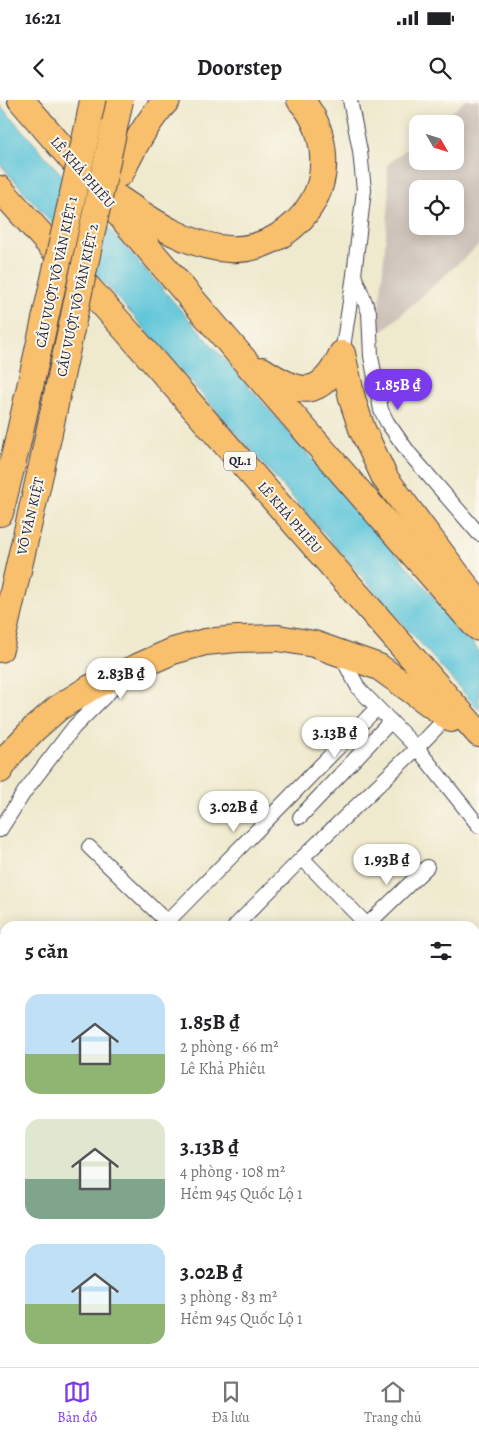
<!DOCTYPE html>
<html lang="vi">
<head>
<meta charset="utf-8">
<style>
  :root { --surface:#fff; --page:#f2f2f2; --text:#202124; --muted:#757577; --line:#e0e0e0; --accent:#7c3aed }
  body { margin:0; font-family:Alegreya,serif; background:var(--page); color:var(--text); height:100vh; display:flex; flex-direction:column; font-size:19px; white-space:nowrap }
  * { box-sizing:border-box; margin:0 }
  p { font-size:16px; color:var(--muted) }
  .icon { flex:none; width:28px; height:28px; fill:none; stroke:currentColor; stroke-width:2; stroke-linecap:round; stroke-linejoin:round }
  .map { position:relative; flex:1; overflow:hidden }
  .sheet { position:absolute; left:0px; top:821px; width:480px; height:446px; display:flex; flex-direction:column; background:var(--surface); border-radius:15px 15px 0 0; box-shadow:0 2px 12px #0003 }
  .sheet>* { flex:none }
  .needle { width:32px; rotate:129deg }
  .tools { position:absolute; left:409px; top:15px; display:grid; gap:10px }
  .tools a { display:grid; place-items:center; width:55px; height:55px; border-radius:10px; background:var(--surface); box-shadow:0 2px 12px #0003; font-size:25px }
  .price { position:absolute; translate:-50% -42px; padding:0 11px; border-radius:18px; background:#fff; color:#222; font-size:16px; line-height:32px; filter:drop-shadow(0 1px 2px #0008) }
  .price::after { content:''; position:absolute; left:50%; top:30px; width:15px; height:11px; margin-left:-8px; background:inherit; clip-path:polygon(0 0,100% 0,50% 100%) }
  .price.active { background:var(--accent); color:#fff }
  ul { padding:0; list-style:none }
  li { display:flex; align-items:center; gap:15px; height:125px; padding:0 25px }
  li span { display:grid; place-items:center; flex:none; width:140px; height:100px; border-radius:15px; color:#555 }
  li>.icon { margin-inline-start:auto }
  span .icon { width:60px; height:60px; fill:#fffc; stroke-width:1 }
  li b { font-size:21px }
  h2 { display:flex; justify-content:space-between; align-items:center; height:60px; padding:0 25px; font-size:21px }
  .status { display:flex; justify-content:space-between; align-items:center; height:35px; padding:0 25px; background:var(--surface); direction:ltr }
  .status svg { height:14px; fill:currentColor }
  header { display:flex; justify-content:space-between; align-items:center; height:65px; padding:0 25px; background:var(--surface); font-size:22px; font-weight:700 }
  .dock { display:flex; justify-content:space-around; align-items:center; height:70px; border-top:1px solid var(--line); background:var(--surface); font-size:14px; color:var(--muted) }
  .dock a { display:grid; justify-items:center; gap:2px }
  .dock .active { color:var(--accent) }
  .map>svg:first-child { display:block }
</style>
</head>
<body>
<div class="status"><b>16:21</b><svg viewBox="0 0 49 12"><path d="M0 12V9h3v3zM5 12V6h3v6zM10 12V3h3v9zM15 12V0h3v12zM26 1h20v11H26zM47 4h2v5h-2z"/></svg></div>
<header><svg class="icon" aria-label="back" viewBox="0 0 24 24"><path d="M15 5l-7 7 7 7"/></svg>Doorstep<svg class="icon" aria-label="search" viewBox="0 0 24 24"><circle cx="10" cy="10" r="6"/><path d="M15 15l6 6"/></svg></header>
<div class="map">
<svg width="479" height="1267" viewBox="0 0 479 1267">
  <rect width="100%" height="100%" fill="#fbf7ec"/>
  <filter id="ink" filterUnits="userSpaceOnUse"><feTurbulence type="fractalNoise" baseFrequency=".02" numOctaves="2"/><feDisplacementMap in="SourceGraphic" scale="10" xChannelSelector="R" yChannelSelector="G"/><feConvolveMatrix kernelMatrix="1 2 1 2 8 2 1 2 1" color-interpolation-filters="sRGB"/></filter>
  <filter id="wash" filterUnits="userSpaceOnUse"><feTurbulence type="fractalNoise" baseFrequency=".0096" numOctaves="4" result="noise"/><feDisplacementMap in="SourceGraphic" scale="20" xChannelSelector="R" yChannelSelector="G"/><feGaussianBlur stdDeviation="1.12" result="paint"/><feColorMatrix in="noise" values="0 0 0 0 0 0 0 0 0 0 0 0 0 0 0 0 0 1.4 0 .05"/><feComposite in="paint" operator="in"/></filter>
  <g filter="url(#wash)">
    <rect width="100%" height="100%" fill="#efe9cd"/>
    <!-- built -->
    <polygon fill="#f0d6bc" points="475,1092 479,1095 479,1188 475,1194"/>
    <!-- industrial -->
    <path fill="#cec2b9" fill-rule="evenodd" d="M 466,0 L 479,0 L 479,145 L 377,236 L 389,100 L 387,65 L 417,40 L 418,61 L 455,61 L 455,24 L 437,24 ZM 418,89 L 455,89 L 455,126 L 418,126 Z"/>
    <!-- water -->
    <g fill="#5dc5d9" stroke="#40748a">
      <polygon points="0,5 421,482 479,551 479,610 0,64"/>
      <polygon points="0,1084 5,1087 5,1183 0,1179"/>
      <polygon points="285,1262 292,1267 134,1267 127,1263"/>
    </g>
  </g>
  <g filter="url(#ink)">
    <g fill="none" stroke-linecap="round" stroke-linejoin="round">
      <defs>
        <g id="street">
          <polyline points="354,175 369,212 371,256 381,310 387,322 409,353 479,434"/>
          <polyline points="342,254 354,175 364,90 360,51 350,0"/>
          <polyline points="340,554 359,589 417,648 479,726"/>
          <polyline points="300,717 391,621"/>
          <polyline points="0,730 25,691 74,627 118,583"/>
          <polyline points="89,747 167,822 377,608"/>
          <polyline points="302,758 368,826"/>
          <polyline points="367,825 427,767"/>
          <polyline points="235,826 302,758 417,648 448,616"/>
          <polyline points="0,842 5,847"/>
          <polyline points="475,1177 479,1171"/>
        </g>
        <g id="highway">
          <polyline points="21,0 239,254 474,524 479,528"/>
          <polyline points="89,22 93,0"/>
          <path d="M 121,73 C 133,47 147,21 167,0"/>
          <polyline points="0,89 126,230 479,634"/>
          <path d="M 116,97 C 150,120 188,147 229,149 C 262,151 296,131 312,103 C 331,72 325,26 300,0"/>
          <polyline points="342,254 353,302 362,329 385,378 479,504"/>
          <path d="M 262,270 C 300,295 320,300 342,254"/>
          <polyline points="0,413 17,345"/>
          <polyline points="0,549 41,370"/>
          <polyline points="0,670 11,653 34,629 58,608 90,588 173,551 205,542 237,539 278,538 314,544 379,567 451,619"/>
        </g>
      </defs>
      <!-- street casing -->
      <use href="#street" stroke="#414051" stroke-width="16"/>
      <!-- highway casing -->
      <use href="#highway" stroke="#414051" stroke-width="28"/>
      <!-- street -->
      <use href="#street" stroke="#fff" stroke-width="14"/>
      <!-- highway -->
      <use href="#highway" stroke="#f8bf6c" stroke-width="26"/>
      <defs>
        <g id="highway-bridge">
          <polyline points="17,345 89,22"/>
          <polyline points="41,370 120,0"/>
        </g>
      </defs>
      <!-- highway-bridge casing -->
      <use href="#highway-bridge" stroke="#414051" stroke-width="28" stroke-linecap="butt"/>
      <!-- highway-bridge -->
      <use href="#highway-bridge" stroke="#f8bf6c" stroke-width="26"/>
    </g>
  </g>
  <g text-anchor="middle" stroke-width="4" stroke-linejoin="round" paint-order="stroke">
    <!-- shield labels -->
    <rect fill="#fbf7ec" stroke="#636270" stroke-width="1" x="224" y="351.5" width="32" height="19" rx="4"/>
    <g font-size="12" font-weight="bold" fill="#22223b">
      <text x="240" y="365">QL.1</text>
    </g>
    <!-- street labels -->
    <g font-size="14" fill="#22223b" stroke="#fbf7ec">
      <text transform="translate(83 72) rotate(49)" y="5">LÊ KHẢ PHIÊU</text>
      <text transform="translate(56 172) rotate(-78)" y="5">CẦU VƯỢT VÕ VĂN KIỆT 1</text>
      <text transform="translate(77 200) rotate(-78)" y="5">CẦU VƯỢT VÕ VĂN KIỆT 2</text>
      <text transform="translate(30 416) rotate(-77)" y="5">VÕ VĂN KIỆT</text>
      <text transform="translate(290 417) rotate(49)" y="5">LÊ KHẢ PHIÊU</text>
    </g>
  </g>
</svg>
<div class="tools">
<a><svg class="needle" viewBox="-14 -14 28 28"><path d="M0-13l5 13h-10z" fill="#e53935"/><path d="M0 13l5-13h-10z" fill="#757577"/></svg></a>
<a><svg class="icon" aria-label="locate" viewBox="0 0 24 24"><circle cx="12" cy="12" r="6"/><path d="M12 2v4M12 18v4M2 12h4M18 12h4"/></svg></a>
</div>
<b class="price active" style="left:398px;top:311px">1.85B ₫</b>
<b class="price" style="left:121px;top:600px">2.83B ₫</b>
<b class="price" style="left:335px;top:659px">3.13B ₫</b>
<b class="price" style="left:234px;top:733px">3.02B ₫</b>
<b class="price" style="left:387px;top:786px">1.93B ₫</b>
<section class="sheet">
<h2>5 căn<svg class="icon" aria-label="filters" viewBox="0 0 24 24"><path d="M4 7h16M4 17h16"/><circle cx="9" cy="7" r="2"/><circle cx="15" cy="17" r="2"/></svg></h2>
<ul>
<li><span style="background:linear-gradient(#bfe0f5 60%,#8fb573 0)"><svg class="icon" aria-label="home" viewBox="0 0 24 24"><path d="M3 11l9-7 9 7M6 9v11h12V9"/></svg></span><div><b>1.85B ₫</b><p>2 phòng · 66 m²</p><p>Lê Khả Phiêu</p></div></li>
<li><span style="background:linear-gradient(#dfe7d0 60%,#7fa58c 0)"><svg class="icon" aria-label="home" viewBox="0 0 24 24"><path d="M3 11l9-7 9 7M6 9v11h12V9"/></svg></span><div><b>3.13B ₫</b><p>4 phòng · 108 m²</p><p>Hẻm 945 Quốc Lộ 1</p></div></li>
<li><span style="background:linear-gradient(#bfe0f5 60%,#8fb573 0)"><svg class="icon" aria-label="home" viewBox="0 0 24 24"><path d="M3 11l9-7 9 7M6 9v11h12V9"/></svg></span><div><b>3.02B ₫</b><p>3 phòng · 83 m²</p><p>Hẻm 945 Quốc Lộ 1</p></div></li>
</ul>
</section>
</div>
<nav class="dock">
<a class="active"><svg class="icon" aria-label="map" viewBox="0 0 24 24"><path d="M3 6l6-2 6 2 6-2v14l-6 2-6-2-6 2zM9 4v14M15 6v14"/></svg>Bản đồ</a>
<a><svg class="icon" aria-label="saved" viewBox="0 0 24 24"><path d="M7 4h10v16l-5-4-5 4z"/></svg>Đã lưu</a>
<a><svg class="icon" aria-label="home" viewBox="0 0 24 24"><path d="M3 11l9-7 9 7M6 9v11h12V9"/></svg>Trang chủ</a>
</nav>
</body>
</html>
